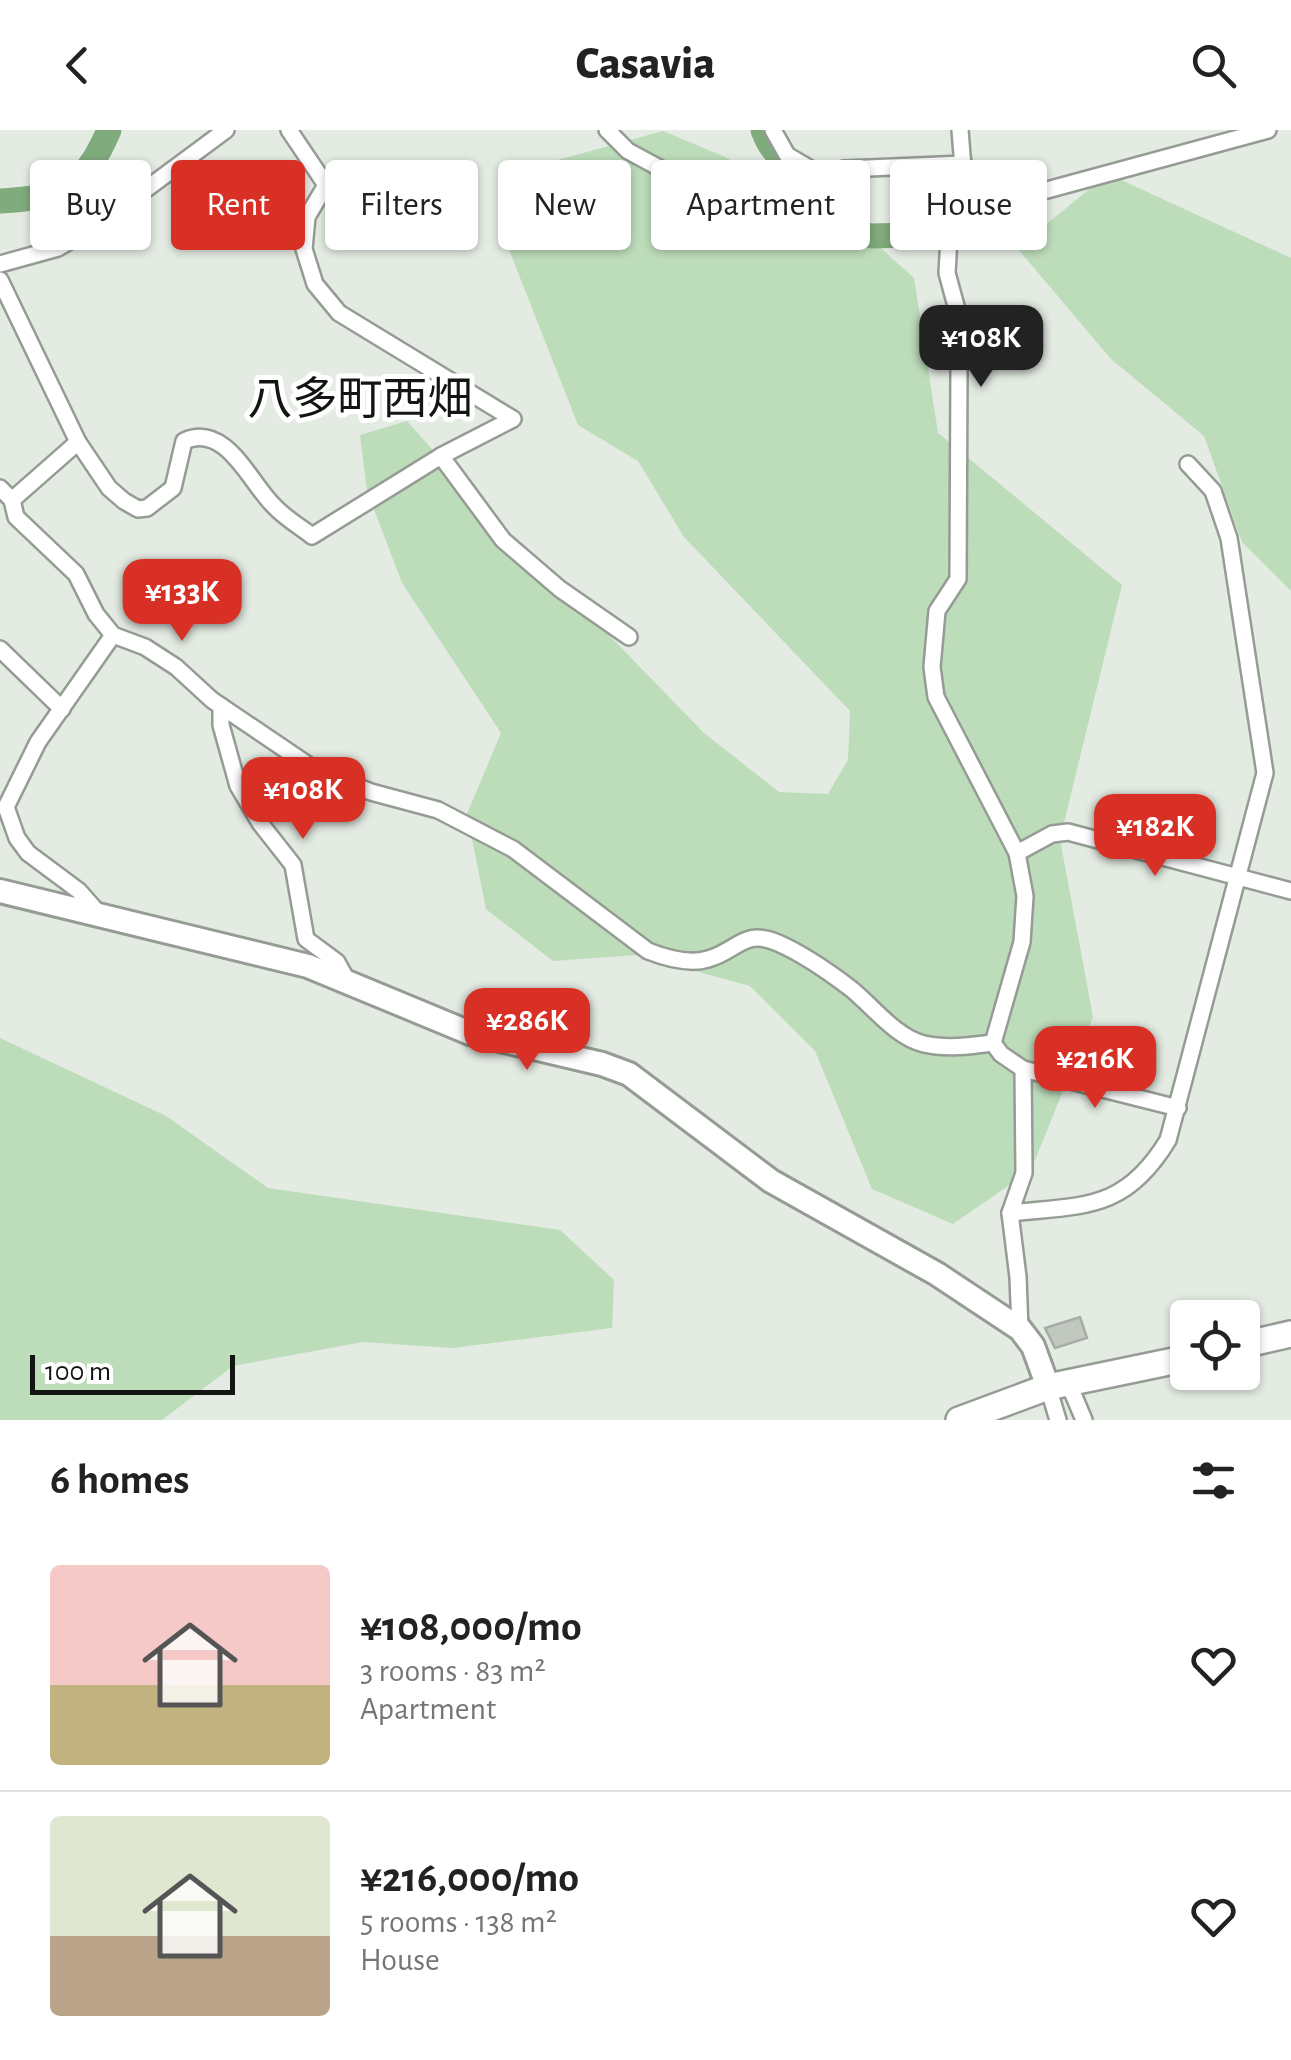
<!DOCTYPE html>
<html lang="en">
<head>
<meta charset="utf-8">
<style>
  :root { --surface:#fff; --page:#f2f2f2; --text:#222; --muted:#767676; --line:#e0e0e0; --accent:#d93025 }
  body { margin:0; font-family:"Alegreya Sans","Noto Sans JP",sans-serif; background:var(--page); color:var(--text); height:100vh; display:flex; flex-direction:column; font-size:38px; white-space:nowrap }
  * { box-sizing:border-box; margin:0 }
  p { font-size:32px; color:var(--muted) }
  .icon { flex:none; width:55px; height:55px; fill:none; stroke:currentColor; stroke-width:2; stroke-linecap:round; stroke-linejoin:round }
  .map { position:relative; height:1290px; overflow:hidden }
  .details { display:flex; flex-direction:column; background:var(--surface); flex:1 }
  .details>* { flex:none }
  .hud { position:absolute; left:30px; top:30px; width:1232px; height:90px; display:flex; gap:20px }
  .tools { position:absolute; left:1170px; top:1170px; display:grid; gap:20px }
  .tools a { display:grid; place-items:center; width:90px; height:90px; border-radius:10px; background:var(--surface); box-shadow:0 2px 8px #0004; font-size:50px }
  .scale { position:absolute; left:30px; bottom:25px; width:205px; box-sizing:border-box; padding-left:10px; border:5px solid #131512; border-top:0; font-size:28px; line-height:35px; white-space:nowrap; color:#131512; -webkit-text-stroke:8px #fff; paint-order:stroke }
  .price { position:absolute; translate:-50% -85px; padding:0 22px; border-radius:20px; background:var(--accent); color:#fff; font-size:32px; line-height:65px; filter:drop-shadow(0 2px 5px #0008) }
  .price::after { content:''; position:absolute; left:50%; top:60px; width:30px; height:22px; margin-left:-15px; background:inherit; clip-path:polygon(0 0,100% 0,50% 100%) }
  .price.selected { background:#222; color:#fff }
  ul { padding:0; list-style:none }
  li { display:flex; align-items:center; gap:30px; height:250px; padding:0 50px }
  li+li { border-top:2px solid var(--line) }
  li span { display:grid; place-items:center; flex:none; width:280px; height:200px; border-radius:10px; color:#555 }
  li>.icon { margin-inline-start:auto }
  span .icon { width:120px; height:120px; fill:#fffc; stroke-width:1 }
  li b { font-size:42px }
  h2 { display:flex; justify-content:space-between; align-items:center; height:120px; padding:0 50px; font-size:42px }
  .chip { padding:0 35px; border-radius:10px; background:var(--surface); box-shadow:0 2px 8px #0004; font-size:35px; line-height:90px }
  .chip.selected { background:var(--accent); color:#fff }
  header { display:flex; justify-content:space-between; align-items:center; height:130px; padding:0 50px; background:var(--surface); font-size:45px; font-weight:800 }
  .map>svg:first-child { display:block }
</style>
</head>
<body>
<header><svg class="icon" aria-label="back" viewBox="0 0 24 24"><path d="M15 5l-7 7 7 7"/></svg>Casavia<svg class="icon" aria-label="search" viewBox="0 0 24 24"><circle cx="10" cy="10" r="6"/><path d="M15 15l6 6"/></svg></header>
<div class="map">
<svg width="1291" height="1290" viewBox="0 0 1291 1290">
  <rect width="100%" height="100%" fill="#e3ebe2"/>
  <!-- green -->
  <g fill="#bddcba">
    <polygon points="663,1 723,26 852,92 914,148 938,303 1122,455 1060,709 1093,887 1031,1040 953,1094 872,1059 815,921 750,856 637,825 553,831 486,779 467,684 501,603 402,453 367,361 360,305 407,291 468,360 704,603 779,662 828,664 848,630 850,581 684,407 638,331 578,295 508,117 554,31"/>
    <polygon points="1108,44 1291,128 1291,461 1242,412 1204,306 1111,229 1017,118"/>
    <polygon points="0,908 166,986 268,1058 560,1100 614,1150 612,1198 453,1218 363,1212 233,1236 162,1290 0,1290"/>
  </g>
  <g fill="none" stroke-linecap="round" stroke-linejoin="round">
    <!-- river -->
    <g stroke="#80ab7c" stroke-width="25">
      <path d="M 763,0 C 773,28 790,34 809,53 C 821,66 831,85 841,100 L 872,106 L 909,105"/>
      <path d="M 0,71 C 62,68 84,58 109,0"/>
    </g>
  </g>
  <!-- building -->
  <polygon fill="#c0c8bf" stroke="#a6ada5" stroke-width="2.5" points="1080,1187 1087,1208 1055,1218 1045,1198"/>
  <g fill="none" stroke-linecap="round" stroke-linejoin="round">
    <defs>
      <g id="street">
        <polyline points="607,0 628,21 665,41 713,50 742,63 790,75 826,48"/>
        <polyline points="773,0 787,25 826,48 844,39 964,34"/>
        <polyline points="960,0 965,62 949,108 947,143 956,176 959,239 958,449 937,481 932,537 936,567 1017,723 1025,766 1022,812 993,913"/>
        <polyline points="964,67 1036,63 1268,0"/>
        <polyline points="0,134 58,118 103,91 226,0"/>
        <path d="M 0,150 L 78,312 L 109,358 L 124,371 L 138,379 L 147,378 L 173,358 L 184,311 C 226,292 250,353 274,376 C 285,388 299,396 312,406 L 441,326 L 513,289 L 339,183 L 315,154 L 304,119 L 307,87 L 326,55 L 289,0"/>
        <polyline points="441,326 503,410 560,459 629,507"/>
        <path d="M 0,358 L 12,370 L 16,387 L 76,444 L 96,484 L 113,505 L 145,517 L 176,537 L 212,570 L 314,639 L 371,662 L 438,680 L 513,719 L 648,821 C 666,828 689,835 708,829 C 738,821 743,798 778,813 C 803,824 829,842 850,858 C 873,876 895,907 924,914 C 946,919 970,916 993,913"/>
        <polyline points="12,370 78,312"/>
        <polyline points="0,519 62,579"/>
        <polyline points="221,576 221,595 238,656 260,693 293,735 306,809 337,832 348,852"/>
        <polyline points="1017,723 1052,704 1068,702 1291,761"/>
        <polyline points="101,786 79,761 28,723 17,708 6,677 38,612 113,505"/>
        <polyline points="993,913 1001,924 1023,939 1024,1043 1010,1083 1018,1147 1020,1199"/>
        <polyline points="1023,939 1178,978"/>
        <path d="M 1010,1083 C 1084,1075 1125,1081 1168,1010 L 1265,643 L 1229,408 L 1213,361 L 1188,334"/>
        <polyline points="1068,1252 1084,1290"/>
        <polyline points="1048,1257 1058,1290"/>
      </g>
      <polyline id="secondary" points="0,761 308,836 470,903 602,934 629,944 771,1051 937,1144 1020,1199 1033,1216 1048,1257"/>
      <g id="primary">
        <polyline points="1242,1215 1291,1204"/>
        <polyline points="959,1290 1048,1257 1188,1228"/>
      </g>
    </defs>
    <!-- street casing -->
    <use href="#street" stroke="#959c94" stroke-width="20"/>
    <!-- secondary casing -->
    <use href="#secondary" stroke="#959c94" stroke-width="28"/>
    <!-- primary casing -->
    <use href="#primary" stroke="#959c94" stroke-width="30"/>
    <!-- street -->
    <use href="#street" stroke="#fff" stroke-width="15"/>
    <!-- secondary -->
    <use href="#secondary" stroke="#fff" stroke-width="22"/>
    <!-- primary -->
    <use href="#primary" stroke="#fff" stroke-width="25"/>
  </g>
  <g text-anchor="middle" stroke-width="10" stroke-linejoin="round" paint-order="stroke">
    <!-- quarter labels -->
    <g font-size="45" fill="#131512" stroke="#fff">
      <text x="360" y="284">八多町西畑</text>
    </g>
  </g>
</svg>
<div class="tools">
<a><svg class="icon" aria-label="locate" viewBox="0 0 24 24"><circle cx="12" cy="12" r="6"/><path d="M12 2v4M12 18v4M2 12h4M18 12h4"/></svg></a>
</div>
<div class="scale">100 m</div>
<b class="price selected" style="left:981px;top:260px">¥108K</b>
<b class="price" style="left:182px;top:514px">¥133K</b>
<b class="price" style="left:303px;top:712px">¥108K</b>
<b class="price" style="left:1155px;top:749px">¥182K</b>
<b class="price" style="left:527px;top:943px">¥286K</b>
<b class="price" style="left:1095px;top:981px">¥216K</b>
<div class="hud">
<a class="chip">Buy</a>
<a class="chip selected">Rent</a>
<a class="chip">Filters</a>
<a class="chip">New</a>
<a class="chip">Apartment</a>
<a class="chip">House</a>
</div>
</div>
<section class="details">
<h2>6 homes<svg class="icon" aria-label="filters" viewBox="0 0 24 24"><path d="M4 7h16M4 17h16"/><circle cx="9" cy="7" r="2"/><circle cx="15" cy="17" r="2"/></svg></h2>
<ul>
<li><span style="background:linear-gradient(#f6c9c9 60%,#c2b280 0)"><svg class="icon" aria-label="home" viewBox="0 0 24 24"><path d="M3 11l9-7 9 7M6 9v11h12V9"/></svg></span><div><b>¥108,000/mo</b><p>3 rooms · 83 m²</p><p>Apartment</p></div><svg class="icon" aria-label="heart" viewBox="0 0 24 24"><path d="M12 20l-8-8c-3-5 5-10 8-4 3-6 11-1 8 4z"/></svg></li>
<li><span style="background:linear-gradient(#dfe7d0 60%,#b9a48a 0)"><svg class="icon" aria-label="home" viewBox="0 0 24 24"><path d="M3 11l9-7 9 7M6 9v11h12V9"/></svg></span><div><b>¥216,000/mo</b><p>5 rooms · 138 m²</p><p>House</p></div><svg class="icon" aria-label="heart" viewBox="0 0 24 24"><path d="M12 20l-8-8c-3-5 5-10 8-4 3-6 11-1 8 4z"/></svg></li>
</ul>
</section>
</body>
</html>
